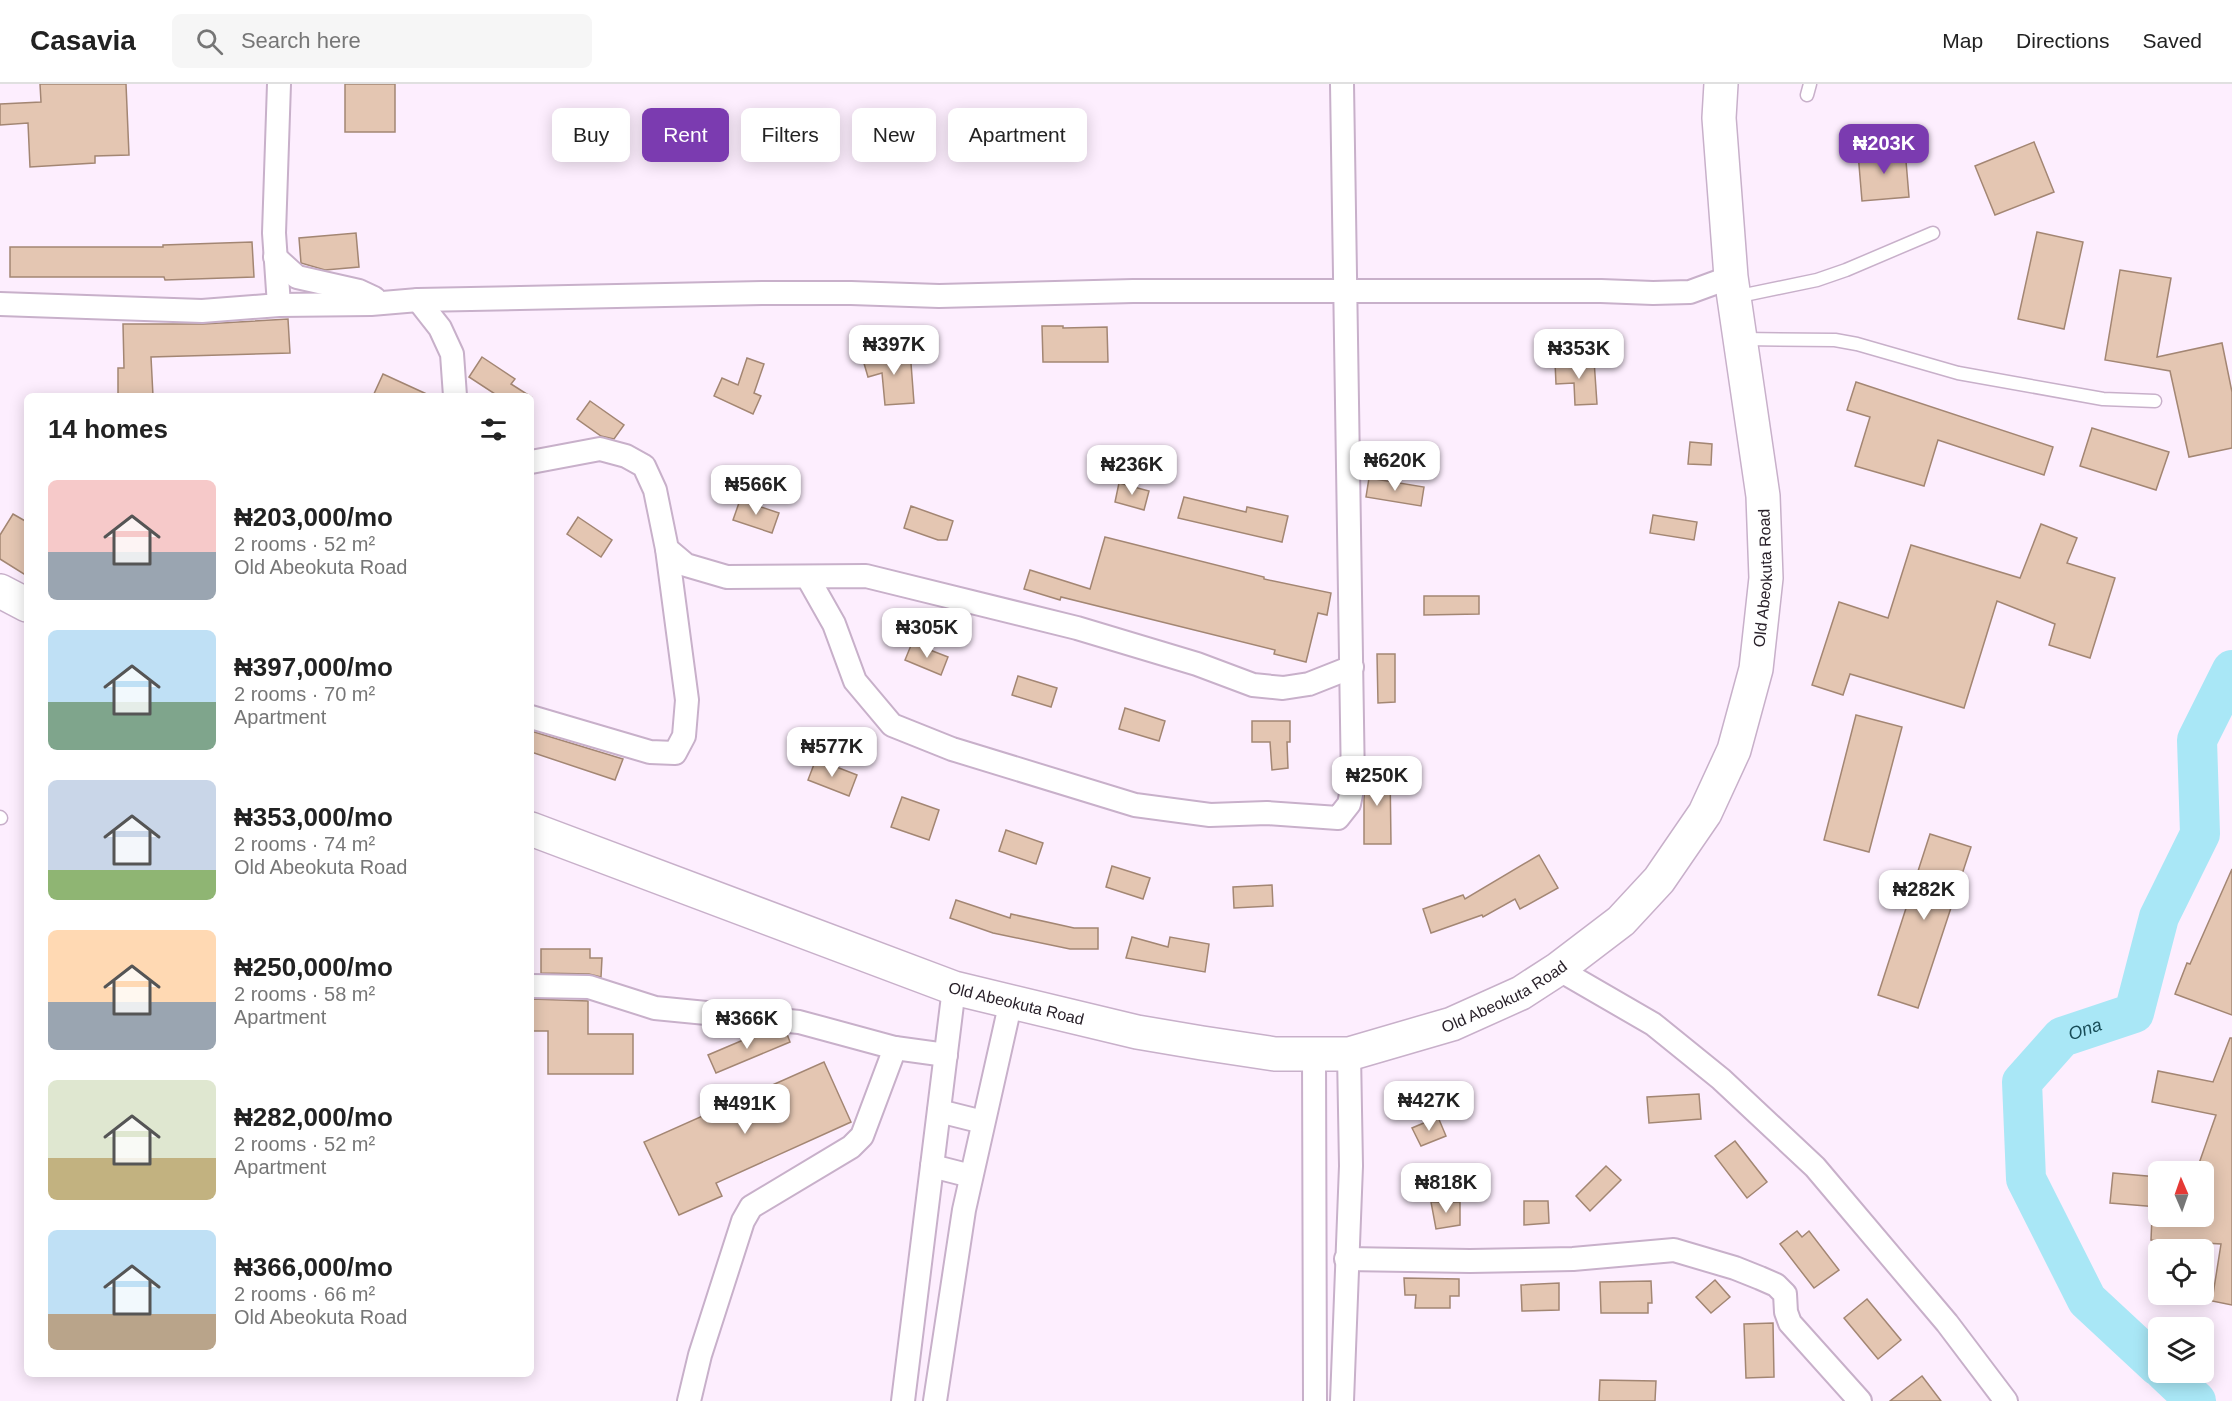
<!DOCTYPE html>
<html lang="en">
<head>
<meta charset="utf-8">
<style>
  :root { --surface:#fff; --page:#f6f6f6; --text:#222; --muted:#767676; --line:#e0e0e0; --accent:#7b3bb0 }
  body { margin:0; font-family:Helvetica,sans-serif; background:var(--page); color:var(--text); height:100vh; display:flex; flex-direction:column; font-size:22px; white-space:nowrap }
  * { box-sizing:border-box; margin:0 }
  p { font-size:20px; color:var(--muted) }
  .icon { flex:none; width:33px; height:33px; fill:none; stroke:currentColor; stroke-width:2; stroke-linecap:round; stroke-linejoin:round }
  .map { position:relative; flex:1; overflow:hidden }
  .panel { position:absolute; left:24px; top:309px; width:510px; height:984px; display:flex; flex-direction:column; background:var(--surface); border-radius:9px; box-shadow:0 3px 15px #0003 }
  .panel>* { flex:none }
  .top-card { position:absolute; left:552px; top:24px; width:570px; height:54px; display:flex; gap:12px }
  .needle { width:39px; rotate:358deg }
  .controls { position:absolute; left:2148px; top:1077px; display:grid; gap:12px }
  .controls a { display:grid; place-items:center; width:66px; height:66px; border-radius:9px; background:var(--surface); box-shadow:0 3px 15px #0003; font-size:30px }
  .price { position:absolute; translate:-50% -51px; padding:0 14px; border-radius:12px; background:#fff; color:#222; font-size:20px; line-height:39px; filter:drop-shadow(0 2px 3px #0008) }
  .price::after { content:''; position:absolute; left:50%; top:36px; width:18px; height:14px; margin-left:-9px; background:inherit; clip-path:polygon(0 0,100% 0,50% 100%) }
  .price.current { background:var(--accent); color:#fff }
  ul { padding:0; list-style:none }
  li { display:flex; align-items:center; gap:18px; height:150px; padding:0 24px }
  li span { display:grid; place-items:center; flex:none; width:168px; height:120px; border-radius:9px; color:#555 }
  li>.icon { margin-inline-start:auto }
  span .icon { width:72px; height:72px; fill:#fffc; stroke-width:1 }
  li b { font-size:26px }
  h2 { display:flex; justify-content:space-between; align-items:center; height:72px; padding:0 24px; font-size:26px }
  .pill { padding:0 21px; border-radius:9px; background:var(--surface); box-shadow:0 3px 15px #0003; font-size:21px; line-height:54px }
  .pill.current { background:var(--accent); color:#fff }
  header { display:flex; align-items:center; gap:36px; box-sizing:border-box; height:84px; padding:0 30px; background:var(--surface); border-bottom:2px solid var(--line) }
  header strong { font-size:28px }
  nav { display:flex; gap:33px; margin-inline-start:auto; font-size:21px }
  .search { width:420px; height:54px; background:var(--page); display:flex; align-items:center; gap:15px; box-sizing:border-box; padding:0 21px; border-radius:9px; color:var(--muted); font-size:22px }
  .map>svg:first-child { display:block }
</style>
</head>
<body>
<header>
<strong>Casavia</strong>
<div class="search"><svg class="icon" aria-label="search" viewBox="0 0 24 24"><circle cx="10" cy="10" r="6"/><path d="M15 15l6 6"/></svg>Search here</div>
<nav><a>Map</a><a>Directions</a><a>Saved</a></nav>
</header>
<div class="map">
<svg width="2232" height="1317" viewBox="0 0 2232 1317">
  <rect width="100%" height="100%" fill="#fdeefe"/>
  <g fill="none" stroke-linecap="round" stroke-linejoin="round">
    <!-- river -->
    <g stroke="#a9e7f6" stroke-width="40">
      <path id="s1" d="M 2158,1282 L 2087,1216 L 2026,1095 L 2022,998 L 2062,953 L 2134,929 L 2159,833 L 2200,750 L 2197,656 L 2232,586"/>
      <polyline points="2165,1288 2196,1317"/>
    </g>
  </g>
  <!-- building -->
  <g fill="#e4c6b2" stroke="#a38673" stroke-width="1.5">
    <polygon points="40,0 126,0 129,71 95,72 95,79 30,83 28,39 0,41 0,20 41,18"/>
    <rect x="345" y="0" width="50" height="48"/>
    <polygon points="2034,58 2054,108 1995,131 1975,82"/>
    <polygon points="1905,65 1909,113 1862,117 1858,69"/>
    <polygon points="2037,148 2083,158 2064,245 2018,235"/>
    <polygon points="356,149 359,183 325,186 301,179 299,154"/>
    <polygon points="252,158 254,193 165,196 164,193 10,193 10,163 163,163 163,161"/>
    <polygon points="2120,186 2171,194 2157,273 2222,259 2232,308 2232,364 2189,373 2170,287 2105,276"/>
    <polygon points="288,235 290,269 151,273 153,312 118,312 118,284 124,284 123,240 203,240"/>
    <polygon points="1042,242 1063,242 1063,244 1107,243 1108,278 1043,278"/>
    <polygon points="910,266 914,319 885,321 882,289 868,293 863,276 891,267"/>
    <polygon points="482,273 515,295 511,300 530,312 498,312 469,293"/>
    <polygon points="747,274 764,280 754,309 761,312 753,330 714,312 722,294 738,301"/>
    <polygon points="1594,276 1597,320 1575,321 1574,299 1556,300 1555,278"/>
    <polygon points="383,290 431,312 373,312"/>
    <polygon points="1856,298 2053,363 2044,391 1938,356 1924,402 1855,382 1870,333 1847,326"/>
    <polygon points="590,317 624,341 614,355 601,352 577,335"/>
    <polygon points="2092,344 2169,368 2156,406 2080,382"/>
    <polygon points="1690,358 1712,360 1711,381 1688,380"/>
    <polygon points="1369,394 1424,403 1421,422 1366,413"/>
    <polygon points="1119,399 1149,407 1144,426 1115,418"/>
    <polygon points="1184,413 1246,428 1247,423 1288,432 1282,458 1178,434"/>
    <polygon points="740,416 779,429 772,449 733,436"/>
    <polygon points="911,422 953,437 947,456 938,456 904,444"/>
    <polygon points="13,430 27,438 27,492 0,475 0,451"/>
    <polygon points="1653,431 1697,438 1694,456 1650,449"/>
    <polygon points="578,433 612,456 601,473 567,450"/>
    <polygon points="2041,440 2077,454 2067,479 2115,494 2090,574 2049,561 2055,540 1997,517 1964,624 1850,590 1843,611 1812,601 1839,518 1888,534 1911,461 2020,494"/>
    <polygon points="1105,453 1264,493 1264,495 1331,509 1327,531 1318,529 1306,578 1274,570 1275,566 1061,513 1060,516 1024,505 1030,486 1090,505"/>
    <polygon points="1424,512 1479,512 1479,530 1424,531"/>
    <polygon points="912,559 948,573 941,591 905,576"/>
    <polygon points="1377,570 1395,570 1395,618 1378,619"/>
    <polygon points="1018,592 1057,604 1051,623 1012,611"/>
    <polygon points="1125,624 1165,637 1159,657 1119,645"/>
    <polygon points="1856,631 1902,643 1869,768 1824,756"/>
    <polygon points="1252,637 1290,637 1290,658 1287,658 1288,684 1272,686 1270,658 1252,658"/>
    <polygon points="531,647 623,675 615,696 531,668"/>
    <polygon points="816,675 857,691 849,712 808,696"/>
    <polygon points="1366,685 1390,685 1391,760 1364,760 1364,714"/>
    <polygon points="902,713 939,726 929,756 891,743"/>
    <polygon points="1006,746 1043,759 1036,780 999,767"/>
    <polygon points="1930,750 1971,763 1918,924 1878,911"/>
    <polygon points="1539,771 1558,804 1520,825 1515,815 1483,833 1482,831 1431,849 1423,825 1463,811 1465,815"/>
    <polygon points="1112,782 1150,794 1143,815 1106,803"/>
    <polygon points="2232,785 2232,931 2175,910 2187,879 2190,880"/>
    <polygon points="1272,801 1273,822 1234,824 1233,803"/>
    <polygon points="956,816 1010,834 1011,830 1074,844 1098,844 1098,865 1070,865 993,849 950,834"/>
    <polygon points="1132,853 1168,863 1170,853 1209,860 1205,888 1126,874"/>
    <polygon points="541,865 590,865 590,874 602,874 601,893 589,890 541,889"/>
    <polygon points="531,915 588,917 588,950 633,950 633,990 548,990 548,947 531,947"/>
    <polygon points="762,948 787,950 790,958 716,989 708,971"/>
    <polygon points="2230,954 2232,954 2232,1221 2212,1217 2221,1160 2151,1156 2152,1132 2204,1132 2204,1088 2196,1088 2216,1031 2152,1018 2158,987 2213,998"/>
    <polygon points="824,978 851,1038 716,1099 722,1112 679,1131 644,1058"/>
    <polygon points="1699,1010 1701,1035 1649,1039 1647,1013"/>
    <polygon points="1438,1033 1446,1052 1421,1062 1412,1044"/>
    <polygon points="1735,1057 1767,1098 1747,1114 1715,1072"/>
    <polygon points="1606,1082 1621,1096 1590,1127 1576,1112"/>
    <polygon points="2113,1089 2158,1093 2158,1123 2110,1119"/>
    <polygon points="1524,1117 1548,1117 1549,1139 1524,1141"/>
    <polygon points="1431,1118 1460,1118 1460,1141 1436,1145"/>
    <polygon points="1797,1147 1802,1153 1809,1147 1839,1186 1814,1204 1780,1160"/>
    <polygon points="1404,1194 1459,1195 1459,1212 1450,1212 1450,1224 1415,1224 1416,1211 1405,1211"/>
    <polygon points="1715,1196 1730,1213 1711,1229 1696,1213"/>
    <polygon points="1651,1197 1652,1219 1648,1219 1648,1229 1601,1229 1600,1198"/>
    <polygon points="1559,1199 1559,1226 1522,1227 1521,1201"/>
    <polygon points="1867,1215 1901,1256 1878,1275 1844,1234"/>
    <polygon points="1773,1239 1774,1293 1746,1294 1744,1240"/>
    <polygon points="1922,1292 1941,1317 1890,1317"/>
    <polygon points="1600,1296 1656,1297 1655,1317 1599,1317"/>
  </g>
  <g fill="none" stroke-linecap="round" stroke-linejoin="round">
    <defs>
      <g id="lane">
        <polyline points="1807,11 1810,0"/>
        <polyline points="1735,213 1817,196 1846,186 1933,149"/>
        <polyline points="1742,255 1835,256 1857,260 1958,289 2103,315 2155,317"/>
        <polyline points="0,733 1,734"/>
      </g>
      <g id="street">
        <polyline points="279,0 274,149 279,221"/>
        <polyline points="275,173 297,193 359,207 374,214"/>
        <polyline points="418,216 440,244 452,270 455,312"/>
        <polyline points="0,220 202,227 279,221 371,220 418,216 762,209 851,209 939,212 1133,207 1601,207 1653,209 1690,208 1731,193"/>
        <polyline points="531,378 600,365 626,372 644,382 655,406 667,465 686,481 727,493 866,492 1077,544 1197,580 1253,601 1283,604 1309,600 1352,583"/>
        <polyline points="808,494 834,540 855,597 892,641 952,665 1135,721 1210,731 1267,729 1338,734 1349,720 1353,701 1342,0"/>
        <polyline points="531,633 650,668 675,669 684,652 687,616 667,465"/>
        <polyline points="1558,885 1653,940 1721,995 1815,1083 1947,1239 2006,1317"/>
        <polyline points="531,902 589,903 655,924 799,938 895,964 946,971"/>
        <polyline points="1314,970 1315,1317"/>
        <polyline points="939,1027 983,1038"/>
        <polyline points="932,1082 971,1092"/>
        <polyline points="1346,1175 1470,1177 1573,1175 1674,1166 1735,1184 1760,1194 1776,1201 1785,1210 1786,1228 1790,1239 1860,1317"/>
        <polyline points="689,1317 700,1271 743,1137 751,1123 851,1063 862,1052 895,964"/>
        <polyline points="903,1317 954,904"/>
        <polyline points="935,1317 964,1126 1011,917"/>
        <polyline points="1342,1317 1351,1082 1349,970"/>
      </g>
      <g id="highway">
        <polyline points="0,507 27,521"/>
        <path id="s2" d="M 531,745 L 954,904 L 1137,948 L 1202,959 L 1275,970 L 1349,970 L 1452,940 L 1521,909 L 1558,885 L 1621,837 L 1659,796 L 1705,729 L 1734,666 L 1756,585 L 1766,494 L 1763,412 L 1731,193 L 1719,34 L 1721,0"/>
      </g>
    </defs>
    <!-- lane casing -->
    <use href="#lane" stroke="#c8b0ca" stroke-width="15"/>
    <!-- street casing -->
    <use href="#street" stroke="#c8b0ca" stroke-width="26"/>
    <!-- highway casing -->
    <use href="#highway" stroke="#c8b0ca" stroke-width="36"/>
    <!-- lane -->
    <use href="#lane" stroke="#fff" stroke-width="12"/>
    <!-- street -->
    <use href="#street" stroke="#fff" stroke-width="22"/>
    <!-- highway -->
    <use href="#highway" stroke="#fff" stroke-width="33"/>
  </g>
  <g text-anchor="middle" stroke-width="5" stroke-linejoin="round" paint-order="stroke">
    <!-- street labels -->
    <g font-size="16" fill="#29212a" stroke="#fdeefe">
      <text dy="6" stroke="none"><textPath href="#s2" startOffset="1542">Old Abeokuta Road</textPath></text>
      <text dy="6" stroke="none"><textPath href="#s2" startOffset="1020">Old Abeokuta Road</textPath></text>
      <text dy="6" stroke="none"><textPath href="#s2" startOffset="516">Old Abeokuta Road</textPath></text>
    </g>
    <!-- water labels -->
    <g font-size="18" font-style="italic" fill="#184d58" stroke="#fdeefe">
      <text dy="6" stroke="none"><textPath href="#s1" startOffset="414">Ona</textPath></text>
    </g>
  </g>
</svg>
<div class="controls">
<a><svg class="needle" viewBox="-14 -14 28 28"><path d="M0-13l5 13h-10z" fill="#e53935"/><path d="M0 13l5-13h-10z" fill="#767676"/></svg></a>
<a><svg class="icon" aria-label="locate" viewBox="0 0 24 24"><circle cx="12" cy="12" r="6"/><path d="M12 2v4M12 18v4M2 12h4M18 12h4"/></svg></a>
<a><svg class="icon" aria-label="layers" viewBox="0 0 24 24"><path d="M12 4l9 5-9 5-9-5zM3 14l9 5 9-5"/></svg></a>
</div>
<b class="price current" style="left:1884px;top:91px">₦203K</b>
<b class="price" style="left:894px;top:292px">₦397K</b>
<b class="price" style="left:1579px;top:296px">₦353K</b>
<b class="price" style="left:1395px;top:408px">₦620K</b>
<b class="price" style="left:1132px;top:412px">₦236K</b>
<b class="price" style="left:756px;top:432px">₦566K</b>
<b class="price" style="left:927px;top:575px">₦305K</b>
<b class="price" style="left:832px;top:694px">₦577K</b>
<b class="price" style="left:1377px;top:723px">₦250K</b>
<b class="price" style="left:1924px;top:837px">₦282K</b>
<b class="price" style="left:747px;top:966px">₦366K</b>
<b class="price" style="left:1429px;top:1048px">₦427K</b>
<b class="price" style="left:745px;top:1051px">₦491K</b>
<b class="price" style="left:1446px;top:1130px">₦818K</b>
<div class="top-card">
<a class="pill">Buy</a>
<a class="pill current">Rent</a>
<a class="pill">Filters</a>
<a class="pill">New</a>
<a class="pill">Apartment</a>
</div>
<section class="panel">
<h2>14 homes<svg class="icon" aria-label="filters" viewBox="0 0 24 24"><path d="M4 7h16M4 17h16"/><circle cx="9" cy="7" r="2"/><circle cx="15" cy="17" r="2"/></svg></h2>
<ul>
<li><span style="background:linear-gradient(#f6c9c9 60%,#9aa5b1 0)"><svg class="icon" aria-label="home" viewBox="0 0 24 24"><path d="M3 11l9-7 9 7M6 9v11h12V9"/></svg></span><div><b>₦203,000/mo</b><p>2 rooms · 52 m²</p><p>Old Abeokuta Road</p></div></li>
<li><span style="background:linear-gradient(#bfe0f5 60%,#7fa58c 0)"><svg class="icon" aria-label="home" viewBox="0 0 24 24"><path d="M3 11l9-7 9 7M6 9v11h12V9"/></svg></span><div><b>₦397,000/mo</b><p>2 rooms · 70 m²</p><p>Apartment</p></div></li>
<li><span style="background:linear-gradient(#c9d6e8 75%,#8fb573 0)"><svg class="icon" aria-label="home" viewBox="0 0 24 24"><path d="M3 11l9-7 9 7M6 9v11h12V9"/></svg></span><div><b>₦353,000/mo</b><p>2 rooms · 74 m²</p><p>Old Abeokuta Road</p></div></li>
<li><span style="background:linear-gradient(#ffd9b3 60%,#9aa5b1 0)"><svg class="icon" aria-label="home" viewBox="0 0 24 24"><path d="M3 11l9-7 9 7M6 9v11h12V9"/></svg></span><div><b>₦250,000/mo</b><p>2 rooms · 58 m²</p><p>Apartment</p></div></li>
<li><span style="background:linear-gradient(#dfe7d0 65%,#c2b280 0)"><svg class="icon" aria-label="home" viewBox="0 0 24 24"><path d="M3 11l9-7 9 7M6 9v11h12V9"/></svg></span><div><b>₦282,000/mo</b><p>2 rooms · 52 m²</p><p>Apartment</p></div></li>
<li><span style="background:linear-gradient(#bfe0f5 70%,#b9a48a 0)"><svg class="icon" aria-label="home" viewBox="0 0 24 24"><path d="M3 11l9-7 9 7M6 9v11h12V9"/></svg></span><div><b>₦366,000/mo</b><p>2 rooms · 66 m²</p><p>Old Abeokuta Road</p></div></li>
</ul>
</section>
</div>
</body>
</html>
